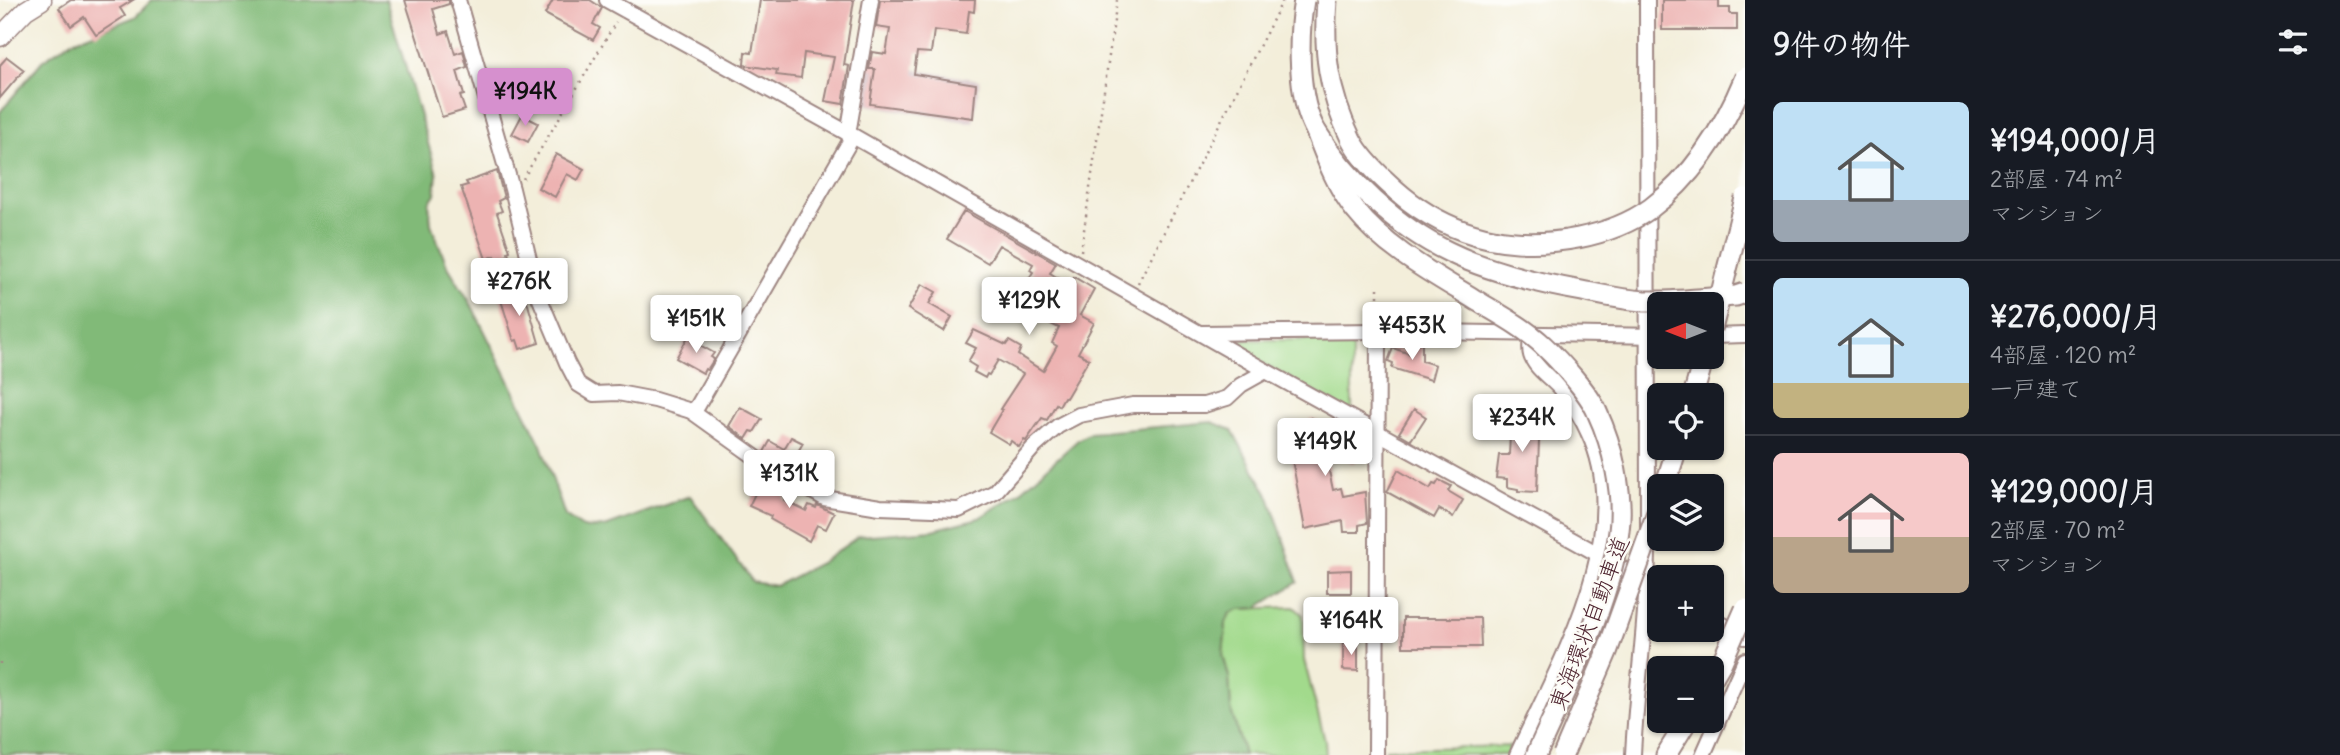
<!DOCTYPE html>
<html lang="ja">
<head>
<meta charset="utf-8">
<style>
  :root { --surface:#171b24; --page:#242831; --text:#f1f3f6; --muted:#9ea1a6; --line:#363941; --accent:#d690ce }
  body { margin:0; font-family:Delius,"Klee One",sans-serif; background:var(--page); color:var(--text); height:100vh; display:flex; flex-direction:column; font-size:26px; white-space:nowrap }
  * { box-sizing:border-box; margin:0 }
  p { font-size:23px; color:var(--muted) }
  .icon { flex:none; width:38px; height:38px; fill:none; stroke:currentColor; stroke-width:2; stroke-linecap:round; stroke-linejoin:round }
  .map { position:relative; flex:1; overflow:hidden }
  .details { display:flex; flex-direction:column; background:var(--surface); width:595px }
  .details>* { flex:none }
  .needle { width:46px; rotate:270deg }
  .controls { position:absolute; left:1647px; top:292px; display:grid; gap:14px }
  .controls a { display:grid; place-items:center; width:77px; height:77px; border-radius:10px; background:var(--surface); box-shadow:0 2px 5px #0004; font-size:35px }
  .price { position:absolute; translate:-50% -60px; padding:0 16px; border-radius:7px; background:#fff; color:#222; font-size:23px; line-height:46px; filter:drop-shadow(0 2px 4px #0008) }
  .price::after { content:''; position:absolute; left:50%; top:42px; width:21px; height:16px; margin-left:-10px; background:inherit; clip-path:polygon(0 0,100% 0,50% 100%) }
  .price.on { background:var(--accent); color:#111 }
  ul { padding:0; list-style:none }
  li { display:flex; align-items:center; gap:21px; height:175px; padding:0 28px }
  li+li { border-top:2px solid var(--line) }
  li span { display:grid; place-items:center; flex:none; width:196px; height:140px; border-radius:10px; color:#555 }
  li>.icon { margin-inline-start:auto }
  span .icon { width:84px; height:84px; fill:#fffc; stroke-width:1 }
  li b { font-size:30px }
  h2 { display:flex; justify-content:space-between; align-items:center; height:84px; padding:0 28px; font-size:30px }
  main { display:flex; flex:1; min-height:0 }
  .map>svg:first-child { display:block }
</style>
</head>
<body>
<main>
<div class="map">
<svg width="1745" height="755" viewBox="0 0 1745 755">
  <rect width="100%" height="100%" fill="#fdfcf7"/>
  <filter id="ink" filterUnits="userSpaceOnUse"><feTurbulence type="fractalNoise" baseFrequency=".0143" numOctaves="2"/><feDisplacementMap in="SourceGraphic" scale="14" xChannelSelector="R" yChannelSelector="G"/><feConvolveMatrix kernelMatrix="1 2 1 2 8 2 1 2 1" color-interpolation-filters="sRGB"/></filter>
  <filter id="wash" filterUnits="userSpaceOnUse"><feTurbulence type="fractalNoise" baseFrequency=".00686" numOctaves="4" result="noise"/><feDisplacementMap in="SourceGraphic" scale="28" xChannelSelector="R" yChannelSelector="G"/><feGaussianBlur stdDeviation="1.57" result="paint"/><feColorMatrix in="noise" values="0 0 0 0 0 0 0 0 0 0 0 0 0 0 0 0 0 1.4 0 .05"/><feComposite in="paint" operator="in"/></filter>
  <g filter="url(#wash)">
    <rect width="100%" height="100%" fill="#f3eeda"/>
    <!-- industrial -->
    <polygon fill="#d2bec5" points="867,62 980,80 973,123 862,104"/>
    <!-- green -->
    <g fill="#a2da8c" stroke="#767c5c" stroke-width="2">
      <polygon points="1241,340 1352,340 1352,413 1241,352"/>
      <polygon points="1294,607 1303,615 1304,660 1325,741 1326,755 1244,755 1231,710 1229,677 1223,655 1226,623 1230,613 1239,609"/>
      <polygon points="1511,746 1506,755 1386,755 1386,749"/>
    </g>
    <!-- forest -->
    <polygon fill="#81ba78" stroke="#666c52" stroke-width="2" points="152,0 386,0 437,174 435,194 429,203 431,224 447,265 471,304 541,445 565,516 583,528 605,527 690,496 753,582 776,586 822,562 859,536 933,530 979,518 1020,492 1079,439 1090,433 1212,422 1232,430 1269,497 1298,582 1257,608 1239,609 1230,613 1226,623 1223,655 1229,677 1231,710 1244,755 0,755 0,112 42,61 70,42 135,17"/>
    <g id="blocks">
      <!-- building -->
      <g fill="#edb3b2">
        <polygon points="71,0 133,0 120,8 125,16 96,35 84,17 71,26 59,8"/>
        <polygon points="405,0 449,0 449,4 433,9 440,34 448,31 455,54 463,51 467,67 457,71 464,95 460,96 465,110 442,117"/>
        <polygon points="553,0 590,0 602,8 593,24 600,28 593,40 545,14"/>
        <polygon points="760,0 854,0 844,65 849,66 843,104 825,101 834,57 804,53 801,78 776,75 777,70 744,65 745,52 752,53"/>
        <polygon points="880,0 975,0 974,12 969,11 966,34 934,30 931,53 917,52 914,74 976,84 973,118 870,104 875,69 869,69 872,52 886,54 890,29 876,27"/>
        <polygon points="1662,0 1719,0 1719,8 1730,8 1730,14 1737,14 1737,30 1662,30"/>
        <polygon points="7,57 24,70 0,98 0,65"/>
        <polygon points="522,115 538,123 528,142 512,134"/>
        <polygon points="556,154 584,169 578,180 567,174 555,197 538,188"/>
        <polygon points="497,171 504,198 498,201 502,211 497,213 510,251 508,252 509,255 497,259 495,256 486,259 461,187 468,185 466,182"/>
        <polygon points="964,211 1056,263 1050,273 1070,285 1074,277 1094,289 1080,315 1094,323 1078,353 1089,359 1066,398 1064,397 1059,406 1056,404 1047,420 1042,418 1026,441 1024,440 1019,447 1011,441 1009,444 989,432 1002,410 1000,409 1023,374 998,360 989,375 987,374 985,378 974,372 976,367 968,362 976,348 966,343 974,330 1006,345 1009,341 1021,348 1018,355 1043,371 1057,346 1052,343 1059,328 1049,323 1064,295 1044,283 1039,293 1025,285 1033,272 1030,270 1033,264 999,245 988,263 947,239"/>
        <polygon points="922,284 936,292 929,304 952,317 944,331 908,309"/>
        <polygon points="523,287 539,343 520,349 517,340 514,341 499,294"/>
        <polygon points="689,335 700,341 698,344 714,353 711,357 714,359 707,370 705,369 703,373 676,358"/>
        <polygon points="1410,343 1422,343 1422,361 1435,365 1431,380 1392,368 1393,363 1388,361 1393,348 1410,354"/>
        <polygon points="740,407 762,419 754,432 751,431 746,439 729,426"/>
        <polygon points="1414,409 1426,417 1411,440 1399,433"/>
        <polygon points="1515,414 1540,415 1537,492 1518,491 1518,489 1507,487 1507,479 1496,478 1499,455 1509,455 1511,416 1515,417"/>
        <polygon points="1311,418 1363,447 1353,463 1324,447 1333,490 1341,488 1343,496 1365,492 1367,523 1359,525 1359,532 1344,532 1343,521 1305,529 1288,438 1296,436 1303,424 1307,426"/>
        <polygon points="791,437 803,443 789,467 764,452 770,441 784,449"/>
        <polygon points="1398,470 1430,489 1433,484 1436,485 1439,480 1451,486 1448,491 1463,500 1453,517 1439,509 1434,518 1387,492"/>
        <polygon points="764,475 788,489 784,500 806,511 809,505 816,508 817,505 834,513 826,529 817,525 809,541 770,519 771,516 749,506"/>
        <polygon points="1351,570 1351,593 1327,593 1327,571"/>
        <polygon points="1403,618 1480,618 1481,647 1403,647"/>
        <polygon points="1343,643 1358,643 1358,671 1343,670"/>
      </g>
    </g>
  </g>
  <g filter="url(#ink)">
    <use href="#blocks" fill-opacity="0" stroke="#9e8682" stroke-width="2"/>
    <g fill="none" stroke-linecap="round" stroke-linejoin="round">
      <defs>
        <g id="minor">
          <polyline points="458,0 512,189 537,292 567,363 578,384 594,394 618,393 655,400 691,411 772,469 824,498 880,507 959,510 995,492 1033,448 1058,426 1079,415 1133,405 1204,405 1227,398 1241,385 1266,371"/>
          <polyline points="607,0 853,136 1266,371 1598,554 1659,591"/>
          <polyline points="1647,0 1648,527"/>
          <polyline points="848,134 871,0"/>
          <polyline points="1202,333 1378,331 1659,336"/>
          <polyline points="1712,336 1745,335"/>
          <polyline points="691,411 697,407 853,136"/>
          <polyline points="1712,619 1745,637"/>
          <polyline points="1376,755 1378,331"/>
          <path d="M 1517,755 C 1559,663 1637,533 1588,432 C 1582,418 1572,403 1562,391 C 1554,380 1535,369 1531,355 C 1529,349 1531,341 1531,334"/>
          <path d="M 1633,755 C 1636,686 1648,617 1648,547"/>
          <polyline points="1703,755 1745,660"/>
        </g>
        <polyline id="major" points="0,37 26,10 42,0"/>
        <g id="highway">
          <polyline points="1693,396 1704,357"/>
          <polyline points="1665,486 1677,448"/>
          <polyline points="1666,755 1687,721"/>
        </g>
      </defs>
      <!-- minor casing -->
      <use href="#minor" stroke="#9e8682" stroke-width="18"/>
      <!-- major casing -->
      <use href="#major" stroke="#9e8682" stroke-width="21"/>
      <!-- highway casing -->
      <use href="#highway" stroke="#9e8682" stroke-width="23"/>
      <!-- path -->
      <g stroke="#9e8682" stroke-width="2.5" stroke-dasharray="2 5" stroke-linecap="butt">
        <polyline points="523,179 616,22"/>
        <polyline points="1081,251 1117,0"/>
        <polyline points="1138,283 1283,0"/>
        <polyline points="1378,318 1378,283"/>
        <polyline points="0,662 0,665"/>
      </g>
      <!-- minor -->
      <use href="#minor" stroke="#fff" stroke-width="14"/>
      <!-- major -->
      <use href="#major" stroke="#fff" stroke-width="18"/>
      <!-- highway -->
      <use href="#highway" stroke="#fff" stroke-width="19"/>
      <defs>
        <g id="highway-bridge">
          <path d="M 1304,0 C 1298,35 1297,100 1316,131 C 1345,179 1398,228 1449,252 C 1490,272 1537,283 1582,291 C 1602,295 1624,300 1645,301 C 1675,302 1706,298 1736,296 L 1745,293"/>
          <path d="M 1327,0 C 1323,51 1328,92 1351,139 C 1359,155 1375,171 1388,183 C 1441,234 1506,252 1578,238 C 1603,233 1629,224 1651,208 C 1695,175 1724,128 1745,77"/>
          <path d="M 1315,129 C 1326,157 1336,186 1355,210 C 1385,248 1433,274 1474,299 C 1497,313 1524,327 1544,346 C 1560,361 1589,393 1597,412 C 1613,446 1624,495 1619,531 C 1610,605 1566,687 1536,755"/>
          <polyline points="1712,329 1745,198"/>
          <polyline points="1712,679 1722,662 1745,609"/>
          <polyline points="1563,755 1607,652 1659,507"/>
        </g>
      </defs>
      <!-- highway-bridge casing -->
      <use href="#highway-bridge" stroke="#9e8682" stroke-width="23" stroke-linecap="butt"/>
      <!-- highway-bridge -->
      <use href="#highway-bridge" stroke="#fff" stroke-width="19"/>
    </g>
  </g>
  <g text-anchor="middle" stroke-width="5" stroke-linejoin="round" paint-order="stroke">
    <!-- street labels -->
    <g font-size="23" fill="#4a1f2b" stroke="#fdfcf7">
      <text transform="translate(1589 623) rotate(-69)" y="8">東海環状自動車道</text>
    </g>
  </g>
</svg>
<div class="controls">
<a><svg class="needle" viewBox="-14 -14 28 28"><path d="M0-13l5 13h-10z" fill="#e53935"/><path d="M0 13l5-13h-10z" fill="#9ea1a6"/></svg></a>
<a><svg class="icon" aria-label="locate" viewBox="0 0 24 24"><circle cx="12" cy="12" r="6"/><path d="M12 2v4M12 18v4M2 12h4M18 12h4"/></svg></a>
<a><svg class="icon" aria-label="layers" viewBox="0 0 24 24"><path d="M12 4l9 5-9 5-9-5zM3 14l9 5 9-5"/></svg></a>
<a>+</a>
<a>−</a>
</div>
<b class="price on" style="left:525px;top:128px">¥194K</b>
<b class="price" style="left:519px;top:318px">¥276K</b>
<b class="price" style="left:1029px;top:337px">¥129K</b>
<b class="price" style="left:696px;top:355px">¥151K</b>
<b class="price" style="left:1412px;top:362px">¥453K</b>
<b class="price" style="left:1522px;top:454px">¥234K</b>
<b class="price" style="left:1325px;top:478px">¥149K</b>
<b class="price" style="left:789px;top:510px">¥131K</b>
<b class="price" style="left:1351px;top:657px">¥164K</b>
</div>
<section class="details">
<h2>9件の物件<svg class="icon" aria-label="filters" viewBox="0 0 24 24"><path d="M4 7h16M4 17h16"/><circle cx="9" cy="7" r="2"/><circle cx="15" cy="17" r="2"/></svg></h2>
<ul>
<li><span style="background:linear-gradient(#bfe0f5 70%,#9aa5b1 0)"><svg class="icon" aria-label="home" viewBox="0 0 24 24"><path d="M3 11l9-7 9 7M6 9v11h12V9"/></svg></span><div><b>¥194,000/月</b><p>2部屋 · 74 m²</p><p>マンション</p></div></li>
<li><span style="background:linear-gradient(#bfe0f5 75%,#c2b280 0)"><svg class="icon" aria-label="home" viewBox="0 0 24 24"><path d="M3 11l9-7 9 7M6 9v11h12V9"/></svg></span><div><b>¥276,000/月</b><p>4部屋 · 120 m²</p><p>一戸建て</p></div></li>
<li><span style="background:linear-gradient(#f6c9c9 60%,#b9a48a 0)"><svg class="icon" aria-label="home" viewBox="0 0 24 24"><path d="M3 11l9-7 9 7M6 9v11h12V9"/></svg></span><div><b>¥129,000/月</b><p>2部屋 · 70 m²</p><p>マンション</p></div></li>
</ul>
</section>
</main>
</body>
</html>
